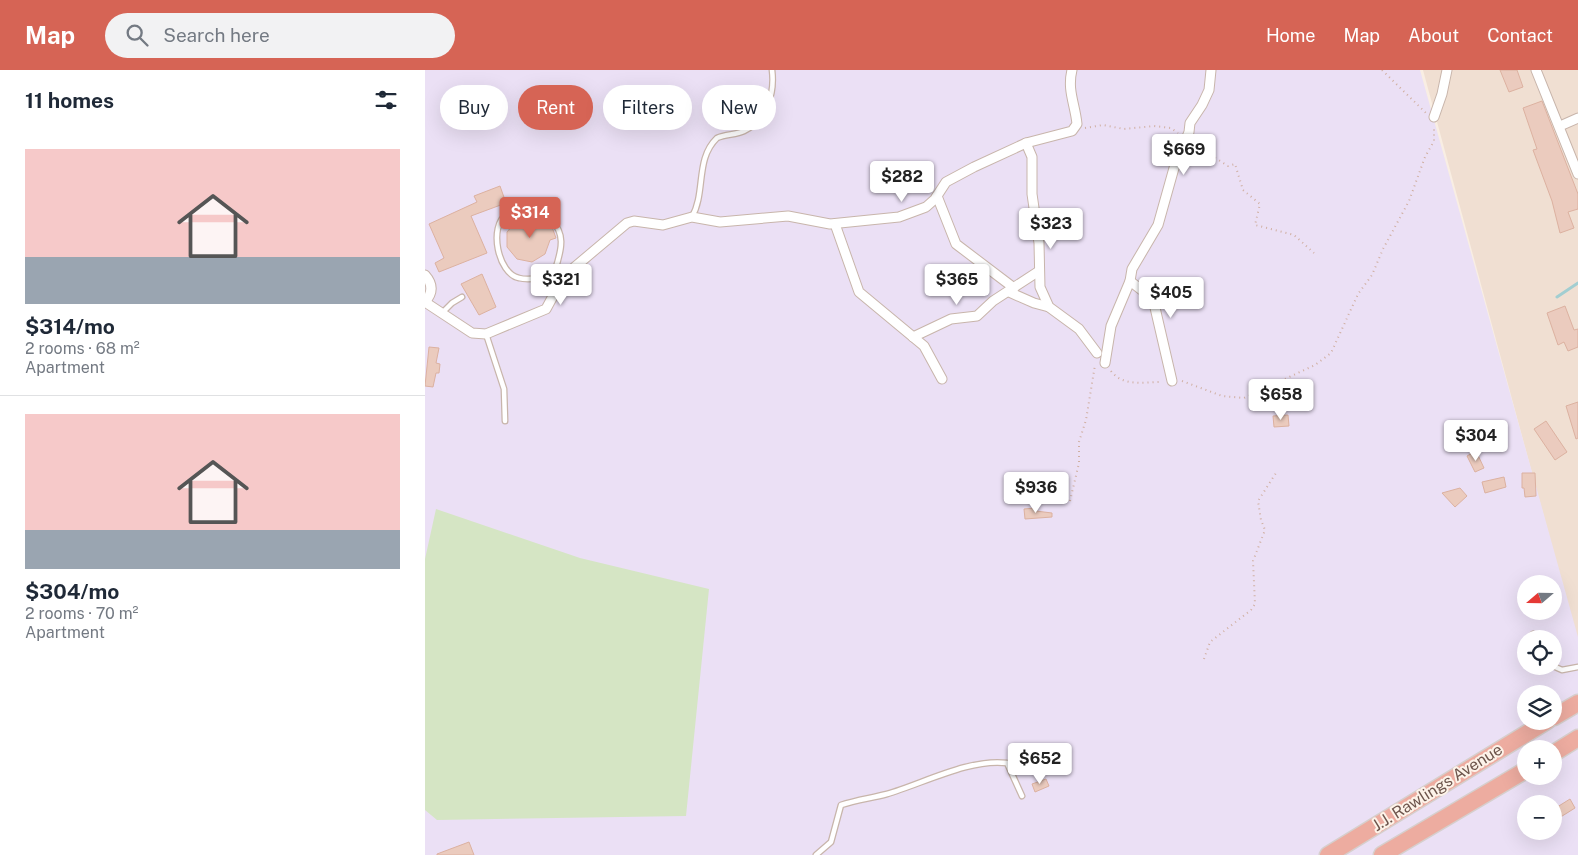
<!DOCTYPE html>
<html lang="en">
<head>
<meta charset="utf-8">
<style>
  :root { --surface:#fff; --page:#f2f2f3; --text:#1f2937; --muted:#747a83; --line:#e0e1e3; --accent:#d66455 }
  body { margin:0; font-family:"Public Sans",sans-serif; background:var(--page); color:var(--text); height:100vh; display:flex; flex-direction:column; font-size:19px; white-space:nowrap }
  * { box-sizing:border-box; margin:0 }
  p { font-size:16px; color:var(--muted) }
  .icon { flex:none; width:28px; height:28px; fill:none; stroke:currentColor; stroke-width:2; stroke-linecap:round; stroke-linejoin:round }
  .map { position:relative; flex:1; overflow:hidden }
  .details { display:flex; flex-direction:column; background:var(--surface); width:425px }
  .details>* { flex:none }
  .top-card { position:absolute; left:15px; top:15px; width:475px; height:45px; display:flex; gap:10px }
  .needle { width:32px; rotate:250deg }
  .fabs { position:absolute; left:1092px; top:505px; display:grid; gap:10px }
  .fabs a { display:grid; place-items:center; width:45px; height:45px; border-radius:50%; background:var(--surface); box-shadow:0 5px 20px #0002; font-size:25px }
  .price { position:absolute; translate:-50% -42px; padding:0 11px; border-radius:5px; background:#fff; color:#222; font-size:16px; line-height:32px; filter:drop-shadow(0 1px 2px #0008) }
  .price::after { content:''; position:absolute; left:50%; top:30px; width:15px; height:11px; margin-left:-8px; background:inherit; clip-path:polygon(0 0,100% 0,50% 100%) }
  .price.selected { background:var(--accent); color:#fff }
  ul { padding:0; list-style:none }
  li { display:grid; align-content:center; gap:10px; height:265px; padding:0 25px }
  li+li { border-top:1px solid var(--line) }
  li span { display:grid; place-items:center; height:155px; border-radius:0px; color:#555 }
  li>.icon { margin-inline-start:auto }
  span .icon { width:90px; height:90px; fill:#fffc; stroke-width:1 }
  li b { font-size:21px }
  h2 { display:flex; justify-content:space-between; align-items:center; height:60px; padding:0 25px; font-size:21px }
  .pill { padding:0 18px; border-radius:22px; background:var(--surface); box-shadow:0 5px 20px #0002; font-size:18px; line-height:45px }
  .pill.selected { background:var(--accent); color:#fff }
  header { display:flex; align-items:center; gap:30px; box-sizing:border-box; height:70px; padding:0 25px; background:var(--accent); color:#fff }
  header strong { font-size:24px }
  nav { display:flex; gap:28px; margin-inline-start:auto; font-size:18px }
  .search { width:350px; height:45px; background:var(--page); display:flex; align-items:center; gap:12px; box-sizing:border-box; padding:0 18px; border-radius:28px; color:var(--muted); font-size:19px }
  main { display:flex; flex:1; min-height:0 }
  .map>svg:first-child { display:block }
</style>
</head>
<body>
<header>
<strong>Map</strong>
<div class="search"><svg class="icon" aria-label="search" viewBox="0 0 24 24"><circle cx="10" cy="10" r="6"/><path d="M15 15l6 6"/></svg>Search here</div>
<nav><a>Home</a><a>Map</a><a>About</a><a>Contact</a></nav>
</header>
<main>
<section class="details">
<h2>11 homes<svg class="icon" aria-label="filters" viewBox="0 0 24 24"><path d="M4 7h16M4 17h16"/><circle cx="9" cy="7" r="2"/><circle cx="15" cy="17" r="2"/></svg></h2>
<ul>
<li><span style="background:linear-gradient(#f6c9c9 70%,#9aa5b1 0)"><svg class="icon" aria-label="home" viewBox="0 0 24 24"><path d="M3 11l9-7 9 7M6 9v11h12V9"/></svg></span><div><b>$314/mo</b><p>2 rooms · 68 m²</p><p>Apartment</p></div></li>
<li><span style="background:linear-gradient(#f6c9c9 75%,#9aa5b1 0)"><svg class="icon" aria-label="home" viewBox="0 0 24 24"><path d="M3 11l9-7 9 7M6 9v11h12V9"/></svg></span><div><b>$304/mo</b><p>2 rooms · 70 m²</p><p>Apartment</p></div></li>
</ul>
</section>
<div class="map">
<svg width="1153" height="785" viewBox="0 0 1153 785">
  <rect width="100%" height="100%" fill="#f9eee3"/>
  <!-- residential -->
  <polygon fill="#f0dfd2" points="998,0 1153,0 1153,573"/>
  <!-- education -->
  <path fill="#ebe0f5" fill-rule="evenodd" d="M 0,0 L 995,0 L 1153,567 L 1153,785 L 0,785 ZM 1101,514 L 1129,514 L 1129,541 L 1101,541 ZM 1101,569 L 1129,569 L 1129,596 L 1101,596 ZM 1101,624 L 1129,624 L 1129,651 L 1101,651 ZM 1101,679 L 1129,679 L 1129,706 L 1101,706 ZM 1101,734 L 1129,734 L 1129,761 L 1101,761 Z"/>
  <!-- green -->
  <polygon fill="#d5e5c4" points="11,439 155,488 284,519 261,746 12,750 0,740 0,489"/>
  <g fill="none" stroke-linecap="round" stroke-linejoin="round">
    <!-- stream -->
    <polyline stroke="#a2ced1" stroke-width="3" points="1132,227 1153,213"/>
  </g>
  <!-- building -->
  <g fill="#ebcbbe" stroke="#dcb1a0">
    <polygon points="1075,0 1092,0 1098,17 1084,22"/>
    <polygon points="1117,31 1153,124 1153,139 1143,142 1149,158 1135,163 1127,131 1108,80 1112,79 1098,38"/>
    <polygon points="75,116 81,133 46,146 62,183 14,202 10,193 19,188 4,154 52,132 49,126"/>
    <polygon points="107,147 116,152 119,148 127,157 131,168 125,170 120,184 107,192 92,189 82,177 82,162 93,149"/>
    <polygon points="57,204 71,237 54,245 36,214"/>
    <polygon points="1140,236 1149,260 1153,259 1153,277 1143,281 1139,272 1133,275 1122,243"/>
    <polygon points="4,277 14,278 11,293 15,294 14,303 11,303 8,317 0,316"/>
    <polygon points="1153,332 1153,368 1151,369 1141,336"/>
    <polygon points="863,345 864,356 849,357 848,346"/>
    <polygon points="1121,351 1142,382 1130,390 1109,359"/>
    <polygon points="1051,381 1059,398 1050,402 1042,386"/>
    <polygon points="1097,403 1110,403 1111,426 1100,427 1099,418 1097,418"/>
    <polygon points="1079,407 1081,417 1060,423 1057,412"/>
    <polygon points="1035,418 1042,426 1030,437 1017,423"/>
    <polygon points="610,438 611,441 627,443 627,447 600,449 599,439"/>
    <polygon points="621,709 624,716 610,722 607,714"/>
    <polygon points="1145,729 1150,738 1134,748 1129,739"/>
    <polygon points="44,772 49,785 12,785 12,784"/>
  </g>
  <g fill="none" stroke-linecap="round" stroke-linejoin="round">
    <defs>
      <g id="lane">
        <path d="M 267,147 C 281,122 270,89 292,68 C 301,64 311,65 319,61 C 342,50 350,23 347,0"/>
        <path d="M 128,207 C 118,207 104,211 94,208 C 73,204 63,156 82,144 C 87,142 98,137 104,137 C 120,136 137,158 136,173 C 136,184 131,196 128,207 L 135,213"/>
        <polyline points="17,243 27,233 37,227"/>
        <polyline points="61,264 79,319 80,351"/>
        <polyline points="1108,564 1111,569"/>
        <polyline points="1128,596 1137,600 1153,597"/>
        <path d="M 391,785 L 406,772 L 416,735 C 431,730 447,728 462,724 C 497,714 545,688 582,693 L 597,726"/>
      </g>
      <g id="street">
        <polyline points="1111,0 1153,104"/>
        <polyline points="1009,47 1017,24 1022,0"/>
        <polyline points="1135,56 1153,48"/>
        <polyline points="601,73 607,87 607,124 614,173 615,217 624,237 654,259 672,283"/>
        <polyline points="512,126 531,174 589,218"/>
        <polyline points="410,154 434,222 499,276 517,309"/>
        <path d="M 0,205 C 8,214 8,223 0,232"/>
        <polyline points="705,211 728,229 747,311"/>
        <polyline points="584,222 609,233 624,237"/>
        <path d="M 0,232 L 47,263 L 61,264 L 121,239 L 139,206 L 202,153 L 209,151 L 238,155 L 267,147 L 295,152 L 363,146 L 405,154 L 474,147 L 501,137 L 510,129 L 521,112 L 549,97 L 601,73 L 647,61 L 652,54 C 650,34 642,20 647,0"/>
        <polyline points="488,267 526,249 552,246 568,231 614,201"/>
        <polyline points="680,293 686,256 705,211 707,199 733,155 749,98 764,62 765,53 777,35 784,20 786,0"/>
      </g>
      <g id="highway">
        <polyline points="1129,647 1153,633"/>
        <polyline points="1129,683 1153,668"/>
        <polyline points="903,785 1122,651"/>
        <polyline points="957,785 1101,700"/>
      </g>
    </defs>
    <!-- lane casing -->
    <use href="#lane" stroke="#c8b5ab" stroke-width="7"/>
    <!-- street casing -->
    <use href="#street" stroke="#c8b5ab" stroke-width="11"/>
    <!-- highway casing -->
    <use href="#highway" stroke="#d6cfcd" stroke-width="19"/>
    <!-- path -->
    <g stroke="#d0afa2" stroke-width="2" stroke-dasharray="1 4" stroke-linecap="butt">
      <polyline points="957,0 1002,44"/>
      <polyline points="660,58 678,55 699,59 729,56 746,58 753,63"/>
      <polyline points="769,74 803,96 810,94 818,120 835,134 830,155 869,165 889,183"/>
      <path d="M 686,301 C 698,317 719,312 737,312"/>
      <polyline points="757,311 797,326 819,328 890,295 906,283 933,224 947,205 958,179 984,131 1000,87 1009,71 1009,57"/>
      <polyline points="645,431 654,393 654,372 661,350 670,295"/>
      <polyline points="779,589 785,572 826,540 830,534 828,491 840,460 836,450 833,431 851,403"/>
    </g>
    <!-- lane -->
    <use href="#lane" stroke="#fff" stroke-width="4.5"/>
    <!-- street -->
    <use href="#street" stroke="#fff" stroke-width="9"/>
    <!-- highway -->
    <use href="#highway" stroke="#edaca0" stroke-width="16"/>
  </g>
  <g text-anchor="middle" stroke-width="4" stroke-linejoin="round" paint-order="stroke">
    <!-- street labels -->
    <g font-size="16" fill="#6e554c" stroke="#fdf3e9">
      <text transform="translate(1012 717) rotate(-32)" y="6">J.J. Rawlings Avenue</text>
    </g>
  </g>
</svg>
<div class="fabs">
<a><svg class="needle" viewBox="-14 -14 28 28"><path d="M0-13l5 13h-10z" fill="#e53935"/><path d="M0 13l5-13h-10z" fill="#747a83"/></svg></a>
<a><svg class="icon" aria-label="locate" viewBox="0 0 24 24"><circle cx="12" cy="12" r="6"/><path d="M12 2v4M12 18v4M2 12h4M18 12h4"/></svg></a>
<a><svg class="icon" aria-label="layers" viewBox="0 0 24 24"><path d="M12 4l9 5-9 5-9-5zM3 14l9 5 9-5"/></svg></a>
<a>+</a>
<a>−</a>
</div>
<b class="price" style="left:759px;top:106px">$669</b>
<b class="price" style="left:477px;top:133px">$282</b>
<b class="price selected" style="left:105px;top:169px">$314</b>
<b class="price" style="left:626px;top:180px">$323</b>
<b class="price" style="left:136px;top:236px">$321</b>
<b class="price" style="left:532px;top:236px">$365</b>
<b class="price" style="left:746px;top:249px">$405</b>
<b class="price" style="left:856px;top:351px">$658</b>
<b class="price" style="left:1051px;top:392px">$304</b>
<b class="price" style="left:611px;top:444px">$936</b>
<b class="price" style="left:615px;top:715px">$652</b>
<div class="top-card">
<a class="pill">Buy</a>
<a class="pill selected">Rent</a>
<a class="pill">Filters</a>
<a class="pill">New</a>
</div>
</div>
</main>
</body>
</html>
